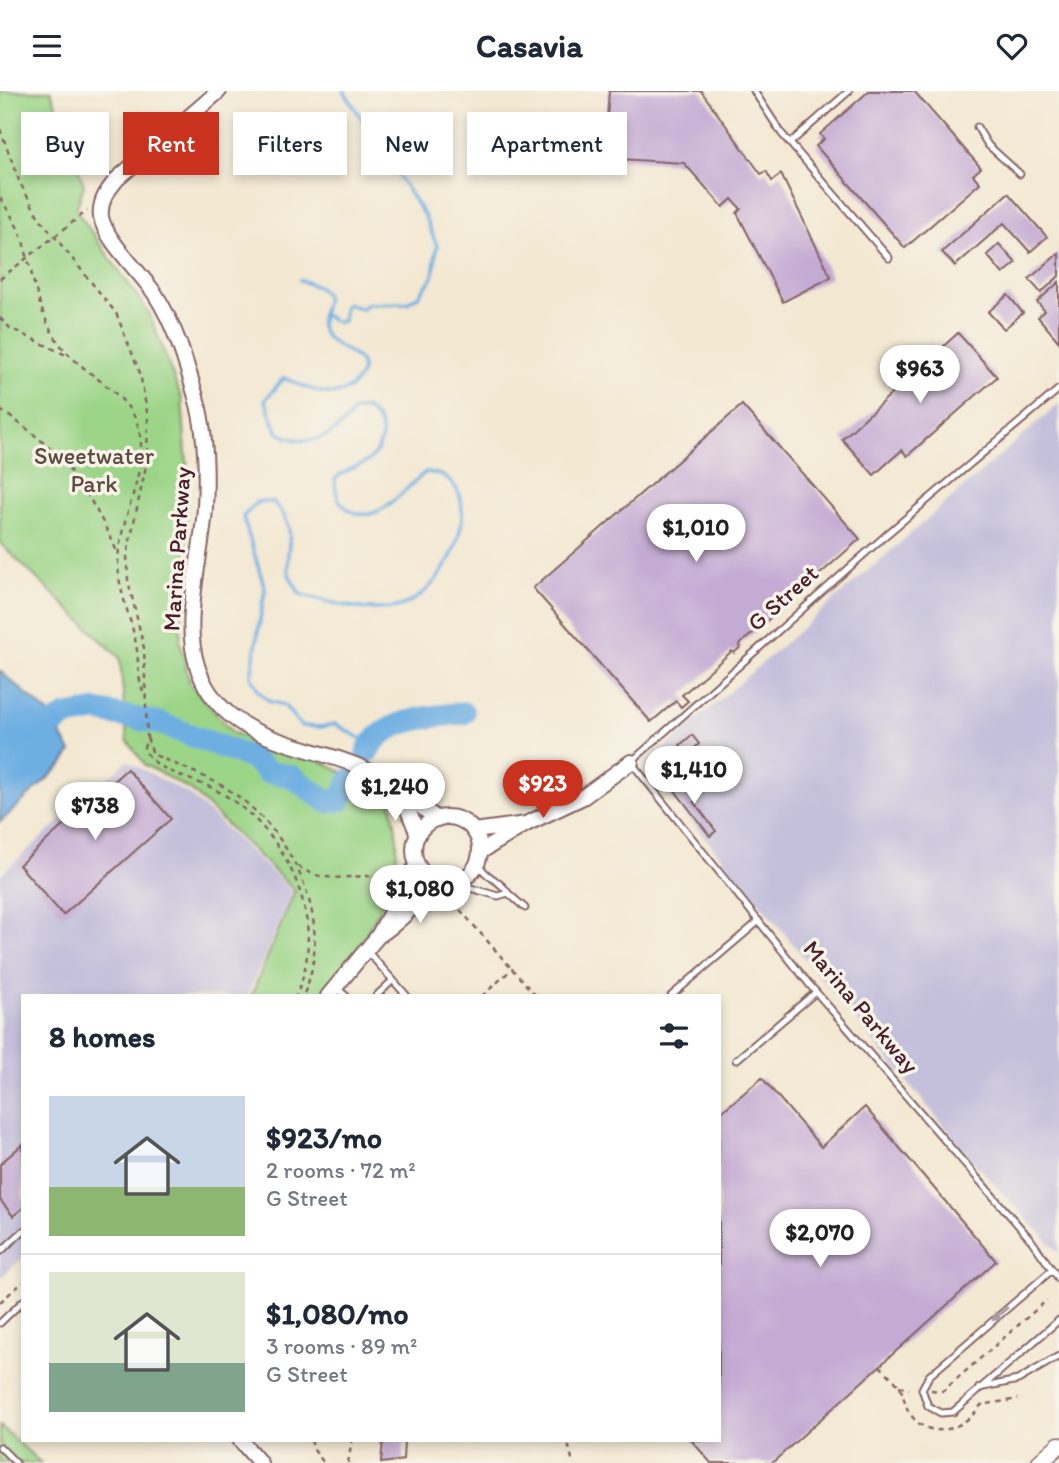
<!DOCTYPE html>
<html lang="en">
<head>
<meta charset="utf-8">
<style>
  :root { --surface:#fff; --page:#f2f2f3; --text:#1f2937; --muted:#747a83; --line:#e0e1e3; --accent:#c8321e }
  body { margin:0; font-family:Itim,sans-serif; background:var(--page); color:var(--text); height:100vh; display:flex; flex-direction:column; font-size:26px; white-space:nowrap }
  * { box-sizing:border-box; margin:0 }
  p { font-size:23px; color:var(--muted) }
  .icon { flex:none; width:38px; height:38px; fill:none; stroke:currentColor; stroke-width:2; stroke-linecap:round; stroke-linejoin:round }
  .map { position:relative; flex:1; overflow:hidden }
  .sheet { position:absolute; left:21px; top:903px; width:700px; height:448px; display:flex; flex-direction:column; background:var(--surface); border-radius:0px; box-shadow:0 4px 10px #0003 }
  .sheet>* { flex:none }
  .top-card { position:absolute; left:21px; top:21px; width:700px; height:63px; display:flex; gap:14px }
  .price { position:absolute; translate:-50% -60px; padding:0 16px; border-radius:24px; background:#fff; color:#222; font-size:23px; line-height:46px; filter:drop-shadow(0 2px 4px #0008) }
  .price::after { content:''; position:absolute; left:50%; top:42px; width:21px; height:16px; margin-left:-10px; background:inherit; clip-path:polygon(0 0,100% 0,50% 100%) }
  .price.active { background:var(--accent); color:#fff }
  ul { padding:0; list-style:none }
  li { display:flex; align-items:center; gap:21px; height:175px; padding:0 28px }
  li+li { border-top:2px solid var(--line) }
  li span { display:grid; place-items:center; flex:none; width:196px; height:140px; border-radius:0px; color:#555 }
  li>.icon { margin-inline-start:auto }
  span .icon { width:84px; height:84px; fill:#fffc; stroke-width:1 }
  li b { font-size:30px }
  h2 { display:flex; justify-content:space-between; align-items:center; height:84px; padding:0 28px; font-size:30px }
  .tag { padding:0 24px; border-radius:0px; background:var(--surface); box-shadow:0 4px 10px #0003; font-size:24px; line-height:63px }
  .tag.active { background:var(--accent); color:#fff }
  header { display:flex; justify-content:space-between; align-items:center; height:91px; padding:0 28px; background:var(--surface); font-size:32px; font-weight:700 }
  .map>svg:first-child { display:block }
</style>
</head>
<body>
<header><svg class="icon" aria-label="menu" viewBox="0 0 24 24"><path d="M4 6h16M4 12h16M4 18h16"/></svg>Casavia<svg class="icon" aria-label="heart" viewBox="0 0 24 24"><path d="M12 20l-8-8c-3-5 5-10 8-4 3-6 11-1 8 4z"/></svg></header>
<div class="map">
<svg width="1059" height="1372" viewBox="0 0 1059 1372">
  <rect width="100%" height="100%" fill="#f7f3e8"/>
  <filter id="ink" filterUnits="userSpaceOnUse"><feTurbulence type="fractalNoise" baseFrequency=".0143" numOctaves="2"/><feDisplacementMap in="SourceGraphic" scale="14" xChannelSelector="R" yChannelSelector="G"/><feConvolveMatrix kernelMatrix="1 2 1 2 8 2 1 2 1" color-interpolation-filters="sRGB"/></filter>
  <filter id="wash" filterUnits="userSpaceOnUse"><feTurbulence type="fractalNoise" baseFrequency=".00686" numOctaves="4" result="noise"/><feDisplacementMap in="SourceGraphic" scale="28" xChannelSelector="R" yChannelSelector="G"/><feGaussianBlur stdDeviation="1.57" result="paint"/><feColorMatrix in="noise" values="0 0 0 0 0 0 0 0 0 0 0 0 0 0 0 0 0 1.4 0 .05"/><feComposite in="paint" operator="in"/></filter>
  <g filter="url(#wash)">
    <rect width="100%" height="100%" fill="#f3e8d2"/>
    <!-- industrial -->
    <g fill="#c4c0db">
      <polygon points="1059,313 1059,1162 972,1069 645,674"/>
      <polygon points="127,670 190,704 293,801 247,905 23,905 23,1167 0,1187 0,784"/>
    </g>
    <!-- green -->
    <g fill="#9cd588" stroke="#737a5a" stroke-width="2">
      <path d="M 0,0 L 51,0 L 84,94 L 76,119 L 149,222 L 182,309 L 187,374 L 186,467 L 180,550 L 190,593 L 233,642 L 314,667 L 390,705 C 392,720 396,734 397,749 C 400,798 353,868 323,905 L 251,905 L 295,800 L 191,699 L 145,674 L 127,649 L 120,567 L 0,452 Z"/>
      <polygon points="0,1335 41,1372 0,1372"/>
    </g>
    <!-- water -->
    <polygon fill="#6eafe2" stroke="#5c6786" stroke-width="2" points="0,580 48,622 71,661 62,674 0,731"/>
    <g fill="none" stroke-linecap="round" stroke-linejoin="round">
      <!-- stream -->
      <g stroke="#6eafe2" stroke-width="3.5">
        <path d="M 300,189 L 318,196 L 326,204 C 326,213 319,228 321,236 C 327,258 362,260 362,277 C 362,283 359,288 355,292 C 336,314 306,296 284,287 L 265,309 L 278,342 C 308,357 335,348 353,320 L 365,317 C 385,331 388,352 369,369 C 359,377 345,378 335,388 C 335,402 338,413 351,420 C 379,436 406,395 426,381 C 496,386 452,505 396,516 C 365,523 330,511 300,503 C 297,497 291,489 289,483 C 283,452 302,441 273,411 L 257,411 L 243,426 L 265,498 L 251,585 L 259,601 L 269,610 L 284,614 L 301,635 L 322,636 L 335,633 L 371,653"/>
        <polyline points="324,224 337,231 343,230 344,215 347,213 363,218 366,213 407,212 418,205 433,186 437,155 425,126 344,0"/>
      </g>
      <!-- river -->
      <g stroke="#6eafe2" stroke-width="23">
        <polyline points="55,632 66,625 96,620 159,632 251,667 267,681 291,685 328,711 341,709 351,688"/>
        <path d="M 367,661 C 383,627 431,626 463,622"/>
      </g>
    </g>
    <g id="blocks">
      <!-- building -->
      <g fill="#c4abd4">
        <polygon points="609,0 701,0 761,83 766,80 772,90 781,83 831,186 783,211 737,122 741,118 732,108 723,116 684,72 604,67"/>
        <polygon points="869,0 914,0 981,77 973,84 980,92 905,157 816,55 824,48 820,43"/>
        <polygon points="1008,102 1047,146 1030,161 1004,132 955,175 942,161"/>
        <polygon points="999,153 1016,172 1003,183 987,164"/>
        <polygon points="1059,162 1059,185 1041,202 1029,188"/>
        <polygon points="1059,191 1059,251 1038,226 1045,220 1037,211"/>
        <polygon points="1008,204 1023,222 1004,238 988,221"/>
        <polygon points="958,242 997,286 907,365 902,359 874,384 842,348"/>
        <polygon points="742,314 860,448 739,554 741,556 734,562 732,560 682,604 688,610 681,616 676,610 651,631 533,497"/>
        <polygon points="692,644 699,653 688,663 680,654"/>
        <polygon points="127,678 171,728 63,824 19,774"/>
        <polygon points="667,679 676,690 671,694 662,683"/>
        <polygon points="683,690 698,709 694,711 716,740 710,745 673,697"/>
        <polygon points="762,987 821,1056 865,1016 996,1170 772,1372 711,1372 691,1349 719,1349 719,1023"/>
        <polygon points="23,1053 23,1117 13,1125 0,1109 0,1073"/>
        <polygon points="383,1349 404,1350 403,1369 381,1372"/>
      </g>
    </g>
  </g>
  <g filter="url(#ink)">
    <use href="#blocks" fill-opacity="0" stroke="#856565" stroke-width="2"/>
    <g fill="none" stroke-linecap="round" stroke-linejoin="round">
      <defs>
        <g id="service">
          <polyline points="754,0 782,43 889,167"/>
          <polyline points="977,36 988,54 1020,83"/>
          <polyline points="790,52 849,0"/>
          <polyline points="1059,298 886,444 631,671 809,893 1031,1149 1059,1188"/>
          <path d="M 453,792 L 498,805 L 508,802 C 500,788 484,787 478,771"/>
          <polyline points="508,802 525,817"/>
          <polyline points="367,860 407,905"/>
          <polyline points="338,898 346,905"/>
          <polyline points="376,905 393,889"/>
          <polyline points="671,905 759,830"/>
          <polyline points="736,969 816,901"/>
          <polyline points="0,1161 23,1140"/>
          <polyline points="1052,1179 929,1285 922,1298 928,1315 941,1322 953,1321 1059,1229"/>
          <polyline points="0,1232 23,1210"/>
          <polyline points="979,1297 1018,1289 1059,1265"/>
          <polyline points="0,1356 16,1372"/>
        </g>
        <g id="tertiary">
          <path d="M 219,0 L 117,88 C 108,99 99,110 101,126 C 105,149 141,182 155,203 C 175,234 186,271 196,306 C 206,341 207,379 205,416 C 202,475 173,547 210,602 C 256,670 359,650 400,706 C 409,717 413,732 418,744"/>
          <polyline points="401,706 419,714 437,728"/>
          <circle cx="447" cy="759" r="33"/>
          <polyline points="526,733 583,706 631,671"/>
          <polyline points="474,740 526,733 480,761"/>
          <path d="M 378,845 C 403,830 418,807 442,792"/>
          <polyline points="328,905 378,845 417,773"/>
          <polyline points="240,1349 260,1372"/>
        </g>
        <polyline id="secondary" points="1039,1372 1059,1354"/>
      </defs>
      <!-- service casing -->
      <use href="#service" stroke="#856565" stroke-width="9"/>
      <!-- tertiary casing -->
      <use href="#tertiary" stroke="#856565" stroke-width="18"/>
      <!-- secondary casing -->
      <use href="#secondary" stroke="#856565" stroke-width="19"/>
      <!-- path -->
      <g stroke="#856565" stroke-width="2.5" stroke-dasharray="5 5" stroke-linecap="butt">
        <path d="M 0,38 L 20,92 L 38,125 L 116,222 L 140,282 L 148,326 L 147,370 L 127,464 L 128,489 L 144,557 L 147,647 L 144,657 C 153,681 196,688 216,699 C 287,738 330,829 296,905"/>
        <path d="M 0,107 C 10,122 19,136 24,154 C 34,187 37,219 57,249 C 78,282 130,300 139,338 C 148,378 124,420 119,459 C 114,492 130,521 136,553 C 139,569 137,585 143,600"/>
        <polyline points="0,188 87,120"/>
        <polyline points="0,227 10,237 66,264"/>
        <path d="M 0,319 C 62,359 88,396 118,463"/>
        <path d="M 147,647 L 153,663 C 177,675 203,683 226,697 C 292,739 337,829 303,905"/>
        <path d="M 298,775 C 331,798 357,778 392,788"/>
        <polyline points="447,804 512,878"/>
        <polyline points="482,905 512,878 536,905"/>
        <polyline points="0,1211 23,1191"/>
        <path d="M 880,1275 C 886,1281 894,1288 899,1295 C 904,1303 904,1313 909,1321 C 928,1352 964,1339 981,1314 L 1018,1308"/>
        <polyline points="899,1295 909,1298"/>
        <polyline points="931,1299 943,1300 1047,1209"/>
        <polyline points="311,1349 314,1359 324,1372"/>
        <polyline points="559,1349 569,1356 573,1372"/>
        <polyline points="348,1372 352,1349"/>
      </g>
      <!-- service -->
      <use href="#service" stroke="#fff" stroke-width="5"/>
      <!-- tertiary -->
      <use href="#tertiary" stroke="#fff" stroke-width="14"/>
      <!-- secondary -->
      <use href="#secondary" stroke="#fff" stroke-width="16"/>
    </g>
    <!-- one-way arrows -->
    <defs><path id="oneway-solid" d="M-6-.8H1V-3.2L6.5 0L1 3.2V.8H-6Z" transform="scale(1.75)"/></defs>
    <use fill="#ae9aa0" href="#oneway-solid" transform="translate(1000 1223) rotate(139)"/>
  </g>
  <g text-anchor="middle" stroke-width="7" stroke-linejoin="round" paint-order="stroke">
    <!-- park labels -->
    <g font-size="24" fill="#5e4c42" stroke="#f7f3e8">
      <text x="94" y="373">Sweetwater<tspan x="94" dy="28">Park</tspan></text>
    </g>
    <!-- street labels -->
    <g font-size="24" fill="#4a1f2b" stroke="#f7f3e8">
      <text transform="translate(177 458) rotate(-86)" y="8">Marina Parkway</text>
      <text transform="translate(783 507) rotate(-42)" y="8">G Street</text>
      <text transform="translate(861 916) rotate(50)" y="8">Marina Parkway</text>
    </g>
  </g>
</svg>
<b class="price" style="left:920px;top:314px">$963</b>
<b class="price" style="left:696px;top:473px">$1,010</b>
<b class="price" style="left:694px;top:715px">$1,410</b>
<b class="price active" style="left:543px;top:729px">$923</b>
<b class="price" style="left:395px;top:732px">$1,240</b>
<b class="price" style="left:95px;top:751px">$738</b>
<b class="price" style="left:420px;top:834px">$1,080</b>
<b class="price" style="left:820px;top:1178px">$2,070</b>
<div class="top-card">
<a class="tag">Buy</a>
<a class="tag active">Rent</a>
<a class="tag">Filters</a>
<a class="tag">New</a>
<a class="tag">Apartment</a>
</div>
<section class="sheet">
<h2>8 homes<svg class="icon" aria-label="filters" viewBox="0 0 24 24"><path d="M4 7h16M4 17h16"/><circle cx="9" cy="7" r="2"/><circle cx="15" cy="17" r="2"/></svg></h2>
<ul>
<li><span style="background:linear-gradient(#c9d6e8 65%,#8fb573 0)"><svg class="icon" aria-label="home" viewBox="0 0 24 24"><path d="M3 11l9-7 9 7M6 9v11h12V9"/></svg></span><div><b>$923/mo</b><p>2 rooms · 72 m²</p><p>G Street</p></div></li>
<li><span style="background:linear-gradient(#dfe7d0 65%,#7fa58c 0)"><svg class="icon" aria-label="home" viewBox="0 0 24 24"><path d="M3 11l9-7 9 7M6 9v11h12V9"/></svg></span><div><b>$1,080/mo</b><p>3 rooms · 89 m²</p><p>G Street</p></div></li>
</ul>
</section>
</div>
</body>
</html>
